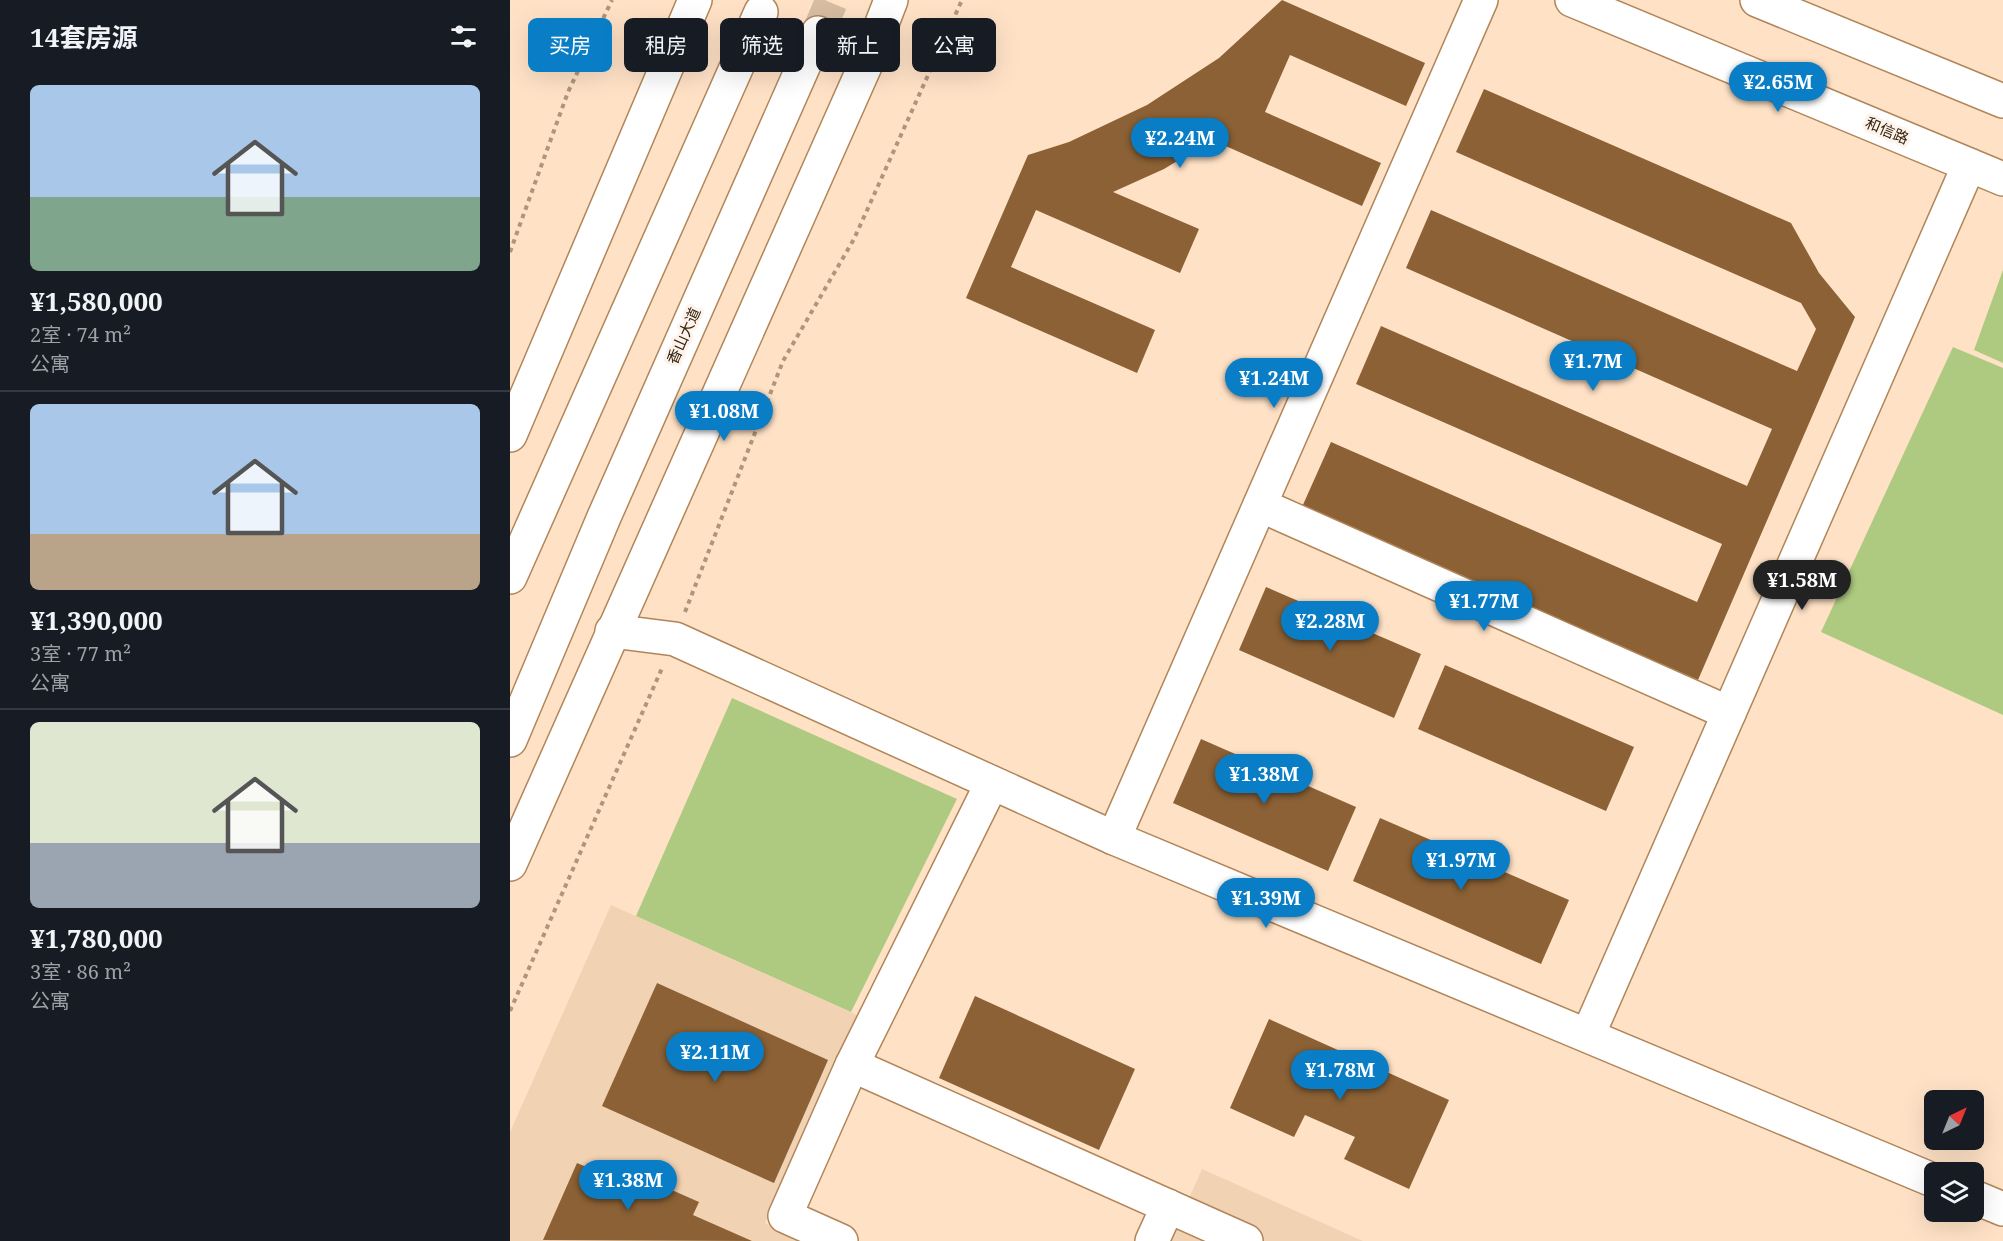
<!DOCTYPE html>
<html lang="zh">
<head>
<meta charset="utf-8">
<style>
  :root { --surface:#171b24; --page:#20242c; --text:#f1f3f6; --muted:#9ea1a6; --line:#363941; --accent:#097ec7 }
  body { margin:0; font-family:"Noto Serif","Noto Sans SC",serif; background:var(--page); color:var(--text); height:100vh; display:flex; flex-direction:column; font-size:22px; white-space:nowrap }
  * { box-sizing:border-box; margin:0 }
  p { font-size:20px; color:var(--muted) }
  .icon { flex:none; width:33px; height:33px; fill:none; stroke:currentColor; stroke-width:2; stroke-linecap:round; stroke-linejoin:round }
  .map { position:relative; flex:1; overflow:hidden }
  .drawer { display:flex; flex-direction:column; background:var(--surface); width:510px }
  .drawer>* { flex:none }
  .guide { position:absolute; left:18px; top:18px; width:570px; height:54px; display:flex; gap:12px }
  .needle { width:39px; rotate:43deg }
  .controls { position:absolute; left:1414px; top:1090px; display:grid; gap:12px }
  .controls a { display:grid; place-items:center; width:60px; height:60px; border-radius:9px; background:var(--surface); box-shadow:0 6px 24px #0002; font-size:30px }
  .price { position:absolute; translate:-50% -51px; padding:0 14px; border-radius:21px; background:var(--accent); color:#fff; font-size:20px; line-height:39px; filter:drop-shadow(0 2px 3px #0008) }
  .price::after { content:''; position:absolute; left:50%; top:36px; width:18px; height:14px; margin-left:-9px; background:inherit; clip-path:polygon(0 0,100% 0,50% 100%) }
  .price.on { background:#222; color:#fff }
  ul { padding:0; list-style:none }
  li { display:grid; align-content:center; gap:12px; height:318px; padding:0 30px }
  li+li { border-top:2px solid var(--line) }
  li span { display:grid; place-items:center; height:186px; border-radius:9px; color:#555 }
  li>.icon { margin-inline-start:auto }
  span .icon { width:108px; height:108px; fill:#fffc; stroke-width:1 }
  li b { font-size:26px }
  h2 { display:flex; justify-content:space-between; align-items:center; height:72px; padding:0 30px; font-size:26px }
  .pill { padding:0 21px; border-radius:9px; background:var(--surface); box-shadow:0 6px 24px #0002; font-size:21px; line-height:54px }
  .pill.on { background:var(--accent); color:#fff }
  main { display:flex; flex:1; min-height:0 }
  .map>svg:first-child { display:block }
</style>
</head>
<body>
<main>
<section class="drawer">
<h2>14套房源<svg class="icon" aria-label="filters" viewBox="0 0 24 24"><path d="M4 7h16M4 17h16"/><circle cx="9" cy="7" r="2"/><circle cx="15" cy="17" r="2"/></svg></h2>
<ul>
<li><span style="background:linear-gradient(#a9c7e8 60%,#7fa58c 0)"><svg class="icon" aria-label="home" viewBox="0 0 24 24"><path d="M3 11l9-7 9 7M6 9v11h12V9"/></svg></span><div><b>¥1,580,000</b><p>2室 · 74 m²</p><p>公寓</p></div></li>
<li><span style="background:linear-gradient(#a9c7e8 70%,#b9a48a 0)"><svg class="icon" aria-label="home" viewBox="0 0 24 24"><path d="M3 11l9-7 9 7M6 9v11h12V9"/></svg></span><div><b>¥1,390,000</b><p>3室 · 77 m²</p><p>公寓</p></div></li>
<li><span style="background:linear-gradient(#dfe7d0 65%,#9aa5b1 0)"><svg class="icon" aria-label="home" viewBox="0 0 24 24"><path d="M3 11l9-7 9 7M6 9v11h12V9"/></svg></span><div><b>¥1,780,000</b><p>3室 · 86 m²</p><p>公寓</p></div></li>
</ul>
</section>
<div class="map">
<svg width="1493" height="1241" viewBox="0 0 1493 1241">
  <rect width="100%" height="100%" fill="#ffe2c6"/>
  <!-- built -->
  <g fill="#f1d2b3">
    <polygon points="101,905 347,1015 255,1223 293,1241 0,1241 0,1132"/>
    <polygon points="692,1169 853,1241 660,1241"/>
  </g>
  <!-- green -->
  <g fill="#aeca80">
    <polygon points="1493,270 1493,363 1464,350"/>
    <polygon points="1443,347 1493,368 1493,715 1311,632"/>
    <polygon points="222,698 447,799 341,1012 126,916"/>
  </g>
  <!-- building -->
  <g fill="#8b6135">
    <polygon points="772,0 915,63 896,106 780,55 755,112 871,163 852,206 702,140 654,169 603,192 689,229 670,273 526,210 501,267 645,330 627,373 456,298 518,155 559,142 637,105 709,58"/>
    <polygon points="974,89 1281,223 1309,273 1345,317 1188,680 792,507 821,442 1187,602 1212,544 846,384 871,326 1237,486 1262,429 896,268 921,210 1287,371 1306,329 1291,303 946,152"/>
    <polygon points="756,587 911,654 884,718 729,650"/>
    <polygon points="935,665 1124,747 1096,811 908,729"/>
    <polygon points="691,739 846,807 818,871 663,803"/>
    <polygon points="870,818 1059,900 1031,964 843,881"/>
    <polygon points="147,983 318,1060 264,1183 92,1106"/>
    <polygon points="465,996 625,1069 589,1150 429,1078"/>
    <polygon points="759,1019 939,1100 899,1189 834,1159 845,1137 795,1115 784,1137 720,1108"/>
    <polygon points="67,1163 100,1177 105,1165 189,1202 183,1215 242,1241 33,1240"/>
  </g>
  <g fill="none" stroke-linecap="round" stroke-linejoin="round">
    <!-- highway-tunnel -->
    <polyline stroke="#d6bca1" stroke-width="33" stroke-dasharray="33 16" stroke-linecap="butt" points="308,33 322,0"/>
    <defs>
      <g id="minor">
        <polyline points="1062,0 1493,179"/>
        <polyline points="1247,0 1493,101"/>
        <polyline points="750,505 1219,713"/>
        <polyline points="102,631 165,639 604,838 1425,1181"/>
        <polyline points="604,838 971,0"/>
        <polyline points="1078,1035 1459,165"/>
        <polyline points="342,1065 736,1241"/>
        <polyline points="1464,1197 1493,1209"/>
        <polyline points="331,1241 275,1216 342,1065 482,783"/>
        <polyline points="642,1241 658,1206"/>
      </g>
      <g id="major">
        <polyline points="0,435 185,0"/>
        <polyline points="0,864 359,57 381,0"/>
      </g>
      <g id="highway">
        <polyline points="0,577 251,12"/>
        <polyline points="0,740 94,517 308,33"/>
      </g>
    </defs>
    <!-- minor casing -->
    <use href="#minor" stroke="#b18559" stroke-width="36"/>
    <!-- major casing -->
    <use href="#major" stroke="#b18559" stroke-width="36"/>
    <!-- highway casing -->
    <use href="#highway" stroke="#b18559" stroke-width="36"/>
    <!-- path -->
    <g stroke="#ae967d" stroke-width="4" stroke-dasharray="4.5 4.5" stroke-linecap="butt">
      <polyline points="0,252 58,92 102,0"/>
      <polyline points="175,612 273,361 344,239 452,0"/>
      <polyline points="0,1011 153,666"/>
    </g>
    <!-- minor -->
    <use href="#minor" stroke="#fff" stroke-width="33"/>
    <!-- major -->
    <use href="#major" stroke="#fff" stroke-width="33"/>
    <!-- highway -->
    <use href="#highway" stroke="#fff" stroke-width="33"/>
  </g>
  <g text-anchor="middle" stroke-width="6" stroke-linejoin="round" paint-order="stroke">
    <!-- street labels -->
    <g font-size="15" fill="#33220f" stroke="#fdf3ea">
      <text transform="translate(1377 131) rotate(23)" y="5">和信路</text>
      <text transform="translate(174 336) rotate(-66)" y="5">香山大道</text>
    </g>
  </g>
</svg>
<div class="controls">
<a><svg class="needle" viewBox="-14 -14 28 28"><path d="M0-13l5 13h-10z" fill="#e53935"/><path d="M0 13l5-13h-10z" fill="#9ea1a6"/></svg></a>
<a><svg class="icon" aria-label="layers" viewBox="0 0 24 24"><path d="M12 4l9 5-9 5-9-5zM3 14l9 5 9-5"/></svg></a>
</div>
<b class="price" style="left:1268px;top:113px">¥2.65M</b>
<b class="price" style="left:670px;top:169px">¥2.24M</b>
<b class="price" style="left:1083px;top:392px">¥1.7M</b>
<b class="price" style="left:764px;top:409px">¥1.24M</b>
<b class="price" style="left:214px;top:442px">¥1.08M</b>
<b class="price on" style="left:1292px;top:611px">¥1.58M</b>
<b class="price" style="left:974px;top:632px">¥1.77M</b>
<b class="price" style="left:820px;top:652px">¥2.28M</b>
<b class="price" style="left:754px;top:805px">¥1.38M</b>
<b class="price" style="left:951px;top:891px">¥1.97M</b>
<b class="price" style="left:756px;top:929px">¥1.39M</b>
<b class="price" style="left:205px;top:1083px">¥2.11M</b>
<b class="price" style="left:830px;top:1101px">¥1.78M</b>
<b class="price" style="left:118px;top:1211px">¥1.38M</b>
<div class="guide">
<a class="pill on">买房</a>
<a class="pill">租房</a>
<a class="pill">筛选</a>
<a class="pill">新上</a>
<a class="pill">公寓</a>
</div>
</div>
</main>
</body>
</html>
